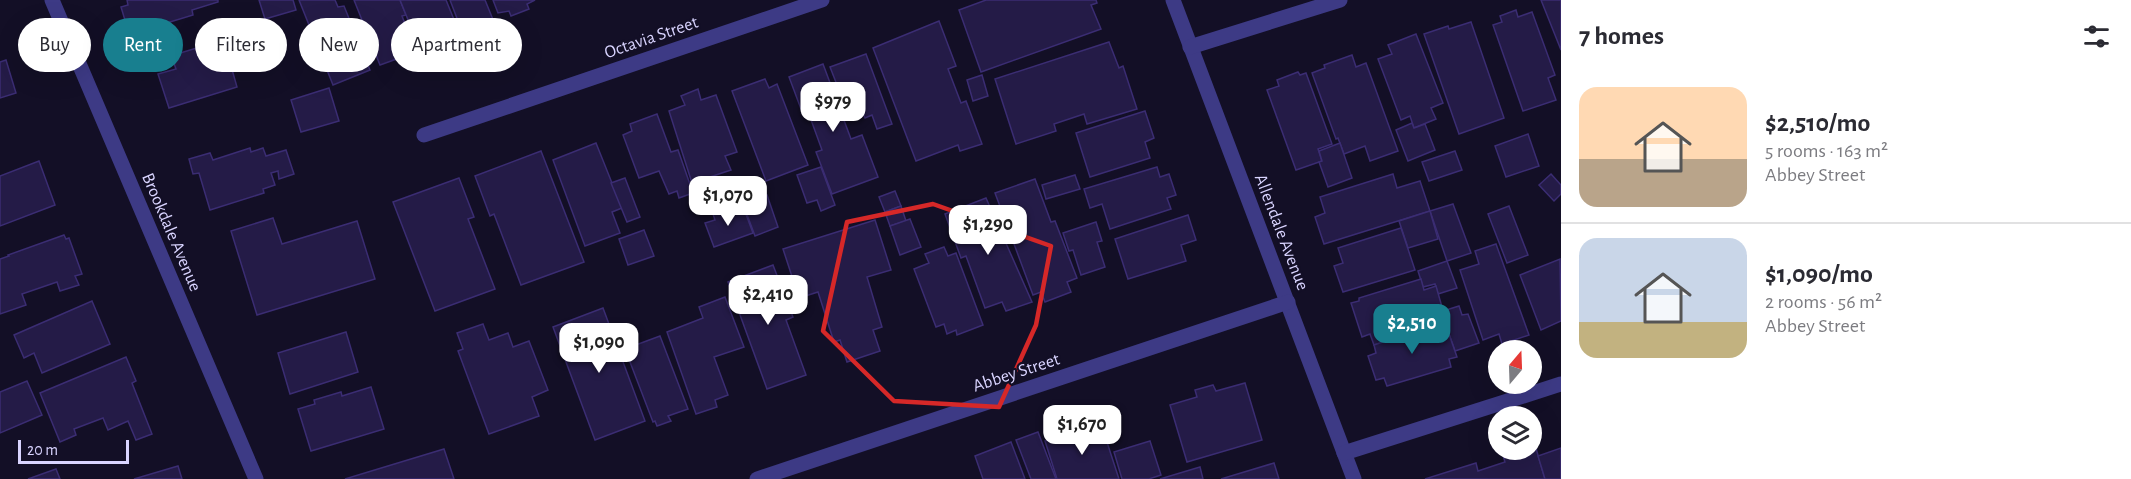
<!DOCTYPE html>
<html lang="en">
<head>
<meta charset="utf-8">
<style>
  :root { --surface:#fff; --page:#f7f7f7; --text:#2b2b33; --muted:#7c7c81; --line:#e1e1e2; --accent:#187f8f }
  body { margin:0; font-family:"Alegreya Sans",sans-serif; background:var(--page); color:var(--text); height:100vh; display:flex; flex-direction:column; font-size:22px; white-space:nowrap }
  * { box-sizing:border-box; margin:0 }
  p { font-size:20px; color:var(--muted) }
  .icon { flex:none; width:33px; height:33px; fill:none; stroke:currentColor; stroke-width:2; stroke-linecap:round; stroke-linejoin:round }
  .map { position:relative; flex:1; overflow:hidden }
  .sheet { display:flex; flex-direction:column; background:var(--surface); width:570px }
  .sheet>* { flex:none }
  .guide { position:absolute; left:18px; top:18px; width:570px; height:54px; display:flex; gap:12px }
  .needle { width:39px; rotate:19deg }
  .tools { position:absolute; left:1488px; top:340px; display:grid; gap:12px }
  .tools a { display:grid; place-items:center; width:54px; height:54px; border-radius:50%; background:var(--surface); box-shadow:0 6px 24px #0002; font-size:30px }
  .scale { position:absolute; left:18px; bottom:15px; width:111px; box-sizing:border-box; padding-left:6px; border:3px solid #d9d4ff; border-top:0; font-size:16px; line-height:21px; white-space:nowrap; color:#d9d4ff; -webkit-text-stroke:4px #130f26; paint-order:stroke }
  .price { position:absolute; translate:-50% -51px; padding:0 14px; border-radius:12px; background:#fff; color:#222; font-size:20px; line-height:39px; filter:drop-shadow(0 2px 3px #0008) }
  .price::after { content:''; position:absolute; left:50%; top:36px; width:18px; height:14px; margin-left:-9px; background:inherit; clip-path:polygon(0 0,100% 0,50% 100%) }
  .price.on { background:var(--accent); color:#fff }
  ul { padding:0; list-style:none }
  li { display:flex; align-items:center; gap:18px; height:150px; padding:0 18px }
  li+li { border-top:2px solid var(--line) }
  li span { display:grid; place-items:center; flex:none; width:168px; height:120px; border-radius:18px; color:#555 }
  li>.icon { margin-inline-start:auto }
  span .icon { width:72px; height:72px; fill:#fffc; stroke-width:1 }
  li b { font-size:26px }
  h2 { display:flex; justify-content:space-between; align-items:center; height:72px; padding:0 18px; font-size:26px }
  .pill { padding:0 21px; border-radius:27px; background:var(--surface); box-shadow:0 6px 24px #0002; font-size:21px; line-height:54px }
  .pill.on { background:var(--accent); color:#fff }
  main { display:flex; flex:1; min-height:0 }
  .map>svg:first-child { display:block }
</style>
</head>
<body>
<main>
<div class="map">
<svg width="1561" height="479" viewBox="0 0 1561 479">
  <rect width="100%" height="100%" fill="#130f26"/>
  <!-- building -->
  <g fill="#241b47" stroke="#3b2d73" stroke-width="1.5">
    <polygon points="127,0 218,0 218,2 192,10 193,15 147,29 146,24 128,30 121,7 128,5"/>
    <polygon points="259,0 293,0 296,10 265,19"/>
    <polygon points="299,0 335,0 338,7 344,6 370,70 333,85"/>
    <polygon points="354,0 400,0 406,15 402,16 416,52 380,65"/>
    <polygon points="400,0 446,0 457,27 417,42"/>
    <polygon points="450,0 485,0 494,22 463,34"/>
    <polygon points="493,0 535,0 527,4 529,9 511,16 509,11 498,13"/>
    <polygon points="986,0 1096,0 1097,3 1091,5 1101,29 981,72 959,10"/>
    <polygon points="1541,0 1561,0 1561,50"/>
    <polygon points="1516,10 1518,17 1532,12 1555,75 1548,78 1556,100 1523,111 1493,25 1502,22 1500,16"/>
    <polygon points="939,21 956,66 948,69 961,103 966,101 982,144 960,151 958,145 916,161 873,48"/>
    <polygon points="1471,22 1504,118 1459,134 1424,34 1448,26 1449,29"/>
    <polygon points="262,31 269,54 231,66 237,87 169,108 158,74 176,69 172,58 178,57 177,54 223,40 224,43"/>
    <polygon points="1416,34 1443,103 1431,108 1436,119 1414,128 1410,116 1401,120 1378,59 1392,54 1388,45"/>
    <polygon points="1109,42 1119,68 1123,66 1137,109 1087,124 1084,114 1054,124 1056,131 1016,144 995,79"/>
    <polygon points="866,54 892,124 877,129 872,115 865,118 861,108 848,113 830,67"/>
    <polygon points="1352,55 1356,67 1366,63 1398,151 1370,161 1365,146 1344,154 1338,138 1336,139 1312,73 1325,68 1324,65"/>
    <polygon points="6,60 16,93 0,98 0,62"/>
    <polygon points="823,64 851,139 862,135 878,177 832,194 816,152 822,150 806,106 801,109 789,77"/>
    <polygon points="1298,72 1300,75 1306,73 1332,144 1318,149 1322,161 1296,170 1267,90 1279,86 1277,80"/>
    <polygon points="982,75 988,96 973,101 967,80"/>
    <polygon points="765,79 769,88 777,84 808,165 766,181 732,91"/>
    <polygon points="329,88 339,121 301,132 291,100"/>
    <polygon points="698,89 701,100 716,95 737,152 725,156 731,170 692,183 669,111 685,105 681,96"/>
    <polygon points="1145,111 1154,138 1145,142 1150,158 1090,177 1076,133"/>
    <polygon points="657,114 671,152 678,150 693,193 679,198 677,191 669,194 659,171 639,178 623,135 632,131 630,124"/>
    <polygon points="1412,123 1414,128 1425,124 1435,150 1408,161 1396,130"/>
    <polygon points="1528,134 1539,166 1506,177 1495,146"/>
    <polygon points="596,143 622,208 612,212 620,233 585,246 553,160"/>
    <polygon points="1340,143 1352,178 1328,187 1319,162 1322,161 1319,151"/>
    <polygon points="250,148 251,152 263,148 266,156 286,150 294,174 279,179 278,171 271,173 275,185 263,189 264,193 210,210 199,173 193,174 189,159 210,153 213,160"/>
    <polygon points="541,151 584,262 521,285 494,214 490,216 475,176"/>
    <polygon points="1455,151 1462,170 1429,181 1422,162"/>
    <polygon points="39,161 55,205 0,226 0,176"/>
    <polygon points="821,167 835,205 821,211 817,200 807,203 797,175"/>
    <polygon points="1157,167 1160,177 1169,174 1176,195 1167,198 1171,209 1110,229 1102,204 1090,208 1084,189"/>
    <polygon points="1393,174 1397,188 1420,181 1430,211 1324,244 1315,217 1325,213 1320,197"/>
    <polygon points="1551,174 1561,185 1561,194 1554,201 1539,185"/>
    <polygon points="1075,175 1080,189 1046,199 1042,185"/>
    <polygon points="459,178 474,217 468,219 495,289 435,311 393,202"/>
    <polygon points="625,178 640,217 627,222 611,183"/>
    <polygon points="1035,179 1051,222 1055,221 1077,278 1067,282 1071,292 1045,302 1041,292 1033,295 995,193"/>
    <polygon points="895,191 901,206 885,212 879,197"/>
    <polygon points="767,195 778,227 755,236 743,204"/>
    <polygon points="986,198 1032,302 1006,311 1002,302 985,308 966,256 961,258 945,214"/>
    <polygon points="1453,204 1471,253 1447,261 1430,211"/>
    <polygon points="901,206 906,221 890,226 885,212"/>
    <polygon points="1509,206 1528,255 1507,263 1488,214"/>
    <polygon points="730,207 733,213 744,209 753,233 714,247 705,223 715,220 713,214"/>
    <polygon points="1430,211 1438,239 1408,248 1399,221"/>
    <polygon points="1188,215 1196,240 1181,245 1186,261 1128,279 1115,239"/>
    <polygon points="273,218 282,244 357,221 375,279 257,315 231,231"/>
    <polygon points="910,219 921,247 900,255 890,226"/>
    <polygon points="875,220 891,270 867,277 882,327 873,330 880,351 847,362 840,340 834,342 818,292 799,298 783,249"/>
    <polygon points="1096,222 1102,241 1097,242 1105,267 1081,275 1073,250 1069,251 1063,233"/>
    <polygon points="1401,228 1415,270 1343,292 1334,266 1343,263 1338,248"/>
    <polygon points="644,230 654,256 628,265 619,239"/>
    <polygon points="64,235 66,239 69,238 82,274 75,276 79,285 60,291 57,282 22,294 26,305 0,314 0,259 9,256 8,255"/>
    <polygon points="1496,244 1529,335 1502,344 1499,334 1483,340 1460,270 1479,264 1475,251"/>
    <polygon points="944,247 948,256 956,253 983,325 957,335 956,330 947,334 944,324 936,327 914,269 929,263 925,254"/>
    <polygon points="1560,259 1561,321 1541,330 1520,275"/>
    <polygon points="1447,261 1457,288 1438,294 1435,284 1423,287 1418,271"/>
    <polygon points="773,265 793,317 786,320 806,375 767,389 728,282"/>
    <polygon points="1421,279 1424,290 1436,286 1444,314 1433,318 1435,326 1374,345 1370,334 1362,337 1351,303 1359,301 1359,298"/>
    <polygon points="725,297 744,347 714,357 728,395 715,400 717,407 696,414 667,332 703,318 699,307"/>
    <polygon points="92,301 110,344 42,373 34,353 24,358 14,335"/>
    <polygon points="1459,306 1462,315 1468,314 1479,343 1455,351 1449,334 1441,336 1438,323 1447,321 1443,311"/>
    <polygon points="603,308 645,421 595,440 553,327"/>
    <polygon points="1438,323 1441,336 1449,334 1457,357 1449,359 1451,367 1387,386 1384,378 1376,380 1368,356 1376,353 1374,345"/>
    <polygon points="483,324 489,340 508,333 513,347 529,341 548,390 532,397 539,416 489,434 458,351 463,349 457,333"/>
    <polygon points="346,332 358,372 290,394 278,353"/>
    <polygon points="660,336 688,409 668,416 671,421 657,426 655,421 653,422 625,349"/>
    <polygon points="126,357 136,381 132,383 152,434 136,440 128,421 108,430 103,418 74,429 76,435 60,442 40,393"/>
    <polygon points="27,381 42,415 0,433 0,392"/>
    <polygon points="1245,383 1262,440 1187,462 1170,405 1197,397 1195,390 1213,385 1216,391"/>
    <polygon points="371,387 384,429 311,451 298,409 315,404 314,400 341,392 342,396"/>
    <polygon points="1093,426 1096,435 1104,433 1119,479 1057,479 1045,441"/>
    <polygon points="1038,432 1056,479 1031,479 1016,440"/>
    <polygon points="1150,441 1161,475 1149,479 1122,479 1114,452"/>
    <polygon points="1011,442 1025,479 983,479 975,456"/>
    <polygon points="1535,445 1545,479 1425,479 1476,463 1478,471 1505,462 1503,455 1518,450 1532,450 1532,446"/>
    <polygon points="1561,448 1561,479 1545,479 1538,456"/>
    <polygon points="444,449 454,479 345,479"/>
    <polygon points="1274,463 1279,479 1221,479"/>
    <polygon points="178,466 182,479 134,479"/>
    <polygon points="1200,467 1203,479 1160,479"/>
    <polygon points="56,469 60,479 28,479"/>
  </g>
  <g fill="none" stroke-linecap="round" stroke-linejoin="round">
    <!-- street -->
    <g stroke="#3d3a85" stroke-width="15">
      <polyline points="52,0 256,479"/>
      <polyline points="1173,0 1354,479"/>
      <polyline points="1190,47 1340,0"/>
      <polyline points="424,135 822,0"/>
      <polyline points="1344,453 1561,384"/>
      <polyline points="757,479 1288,302"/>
    </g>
  </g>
  <!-- marked area -->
  <path fill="none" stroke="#d62828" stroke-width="4.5" stroke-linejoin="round" d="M 933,204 L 1051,246 L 1036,325 L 999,407 L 894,401 L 823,331 L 847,222 Z"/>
  <g text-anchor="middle" stroke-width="4.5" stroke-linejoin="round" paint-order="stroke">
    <!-- street labels -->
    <g font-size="18" fill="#d9d4ff" stroke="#130f26">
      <text transform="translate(651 37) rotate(-19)" y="6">Octavia Street</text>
      <text transform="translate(172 232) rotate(67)" y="6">Brookdale Avenue</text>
      <text transform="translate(1282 232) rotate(69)" y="6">Allendale Avenue</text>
      <text transform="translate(1016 372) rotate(-18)" y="6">Abbey Street</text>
    </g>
  </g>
</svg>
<div class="tools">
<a><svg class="needle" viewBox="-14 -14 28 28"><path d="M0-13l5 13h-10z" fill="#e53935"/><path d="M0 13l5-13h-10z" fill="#7c7c81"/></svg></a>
<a><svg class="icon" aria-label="layers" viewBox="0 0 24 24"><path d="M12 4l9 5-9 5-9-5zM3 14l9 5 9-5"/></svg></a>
</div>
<div class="scale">20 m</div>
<b class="price" style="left:833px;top:133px">$979</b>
<b class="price" style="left:728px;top:227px">$1,070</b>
<b class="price" style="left:988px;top:256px">$1,290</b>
<b class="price" style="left:768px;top:326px">$2,410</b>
<b class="price on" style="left:1412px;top:355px">$2,510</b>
<b class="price" style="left:599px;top:374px">$1,090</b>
<b class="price" style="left:1082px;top:456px">$1,670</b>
<div class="guide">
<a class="pill">Buy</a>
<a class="pill on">Rent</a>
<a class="pill">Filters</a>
<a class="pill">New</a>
<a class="pill">Apartment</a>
</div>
</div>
<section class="sheet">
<h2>7 homes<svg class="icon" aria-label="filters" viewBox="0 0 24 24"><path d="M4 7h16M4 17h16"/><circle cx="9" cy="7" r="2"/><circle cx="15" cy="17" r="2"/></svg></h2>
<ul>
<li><span style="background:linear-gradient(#ffd9b3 60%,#b9a48a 0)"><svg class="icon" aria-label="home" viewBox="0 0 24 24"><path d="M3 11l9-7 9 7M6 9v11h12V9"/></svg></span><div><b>$2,510/mo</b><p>5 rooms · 163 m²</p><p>Abbey Street</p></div></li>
<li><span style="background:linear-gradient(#c9d6e8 70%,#c2b280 0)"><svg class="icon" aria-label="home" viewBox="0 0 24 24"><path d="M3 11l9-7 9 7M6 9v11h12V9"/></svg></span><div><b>$1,090/mo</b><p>2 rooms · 56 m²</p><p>Abbey Street</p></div></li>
</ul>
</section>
</main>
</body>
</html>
